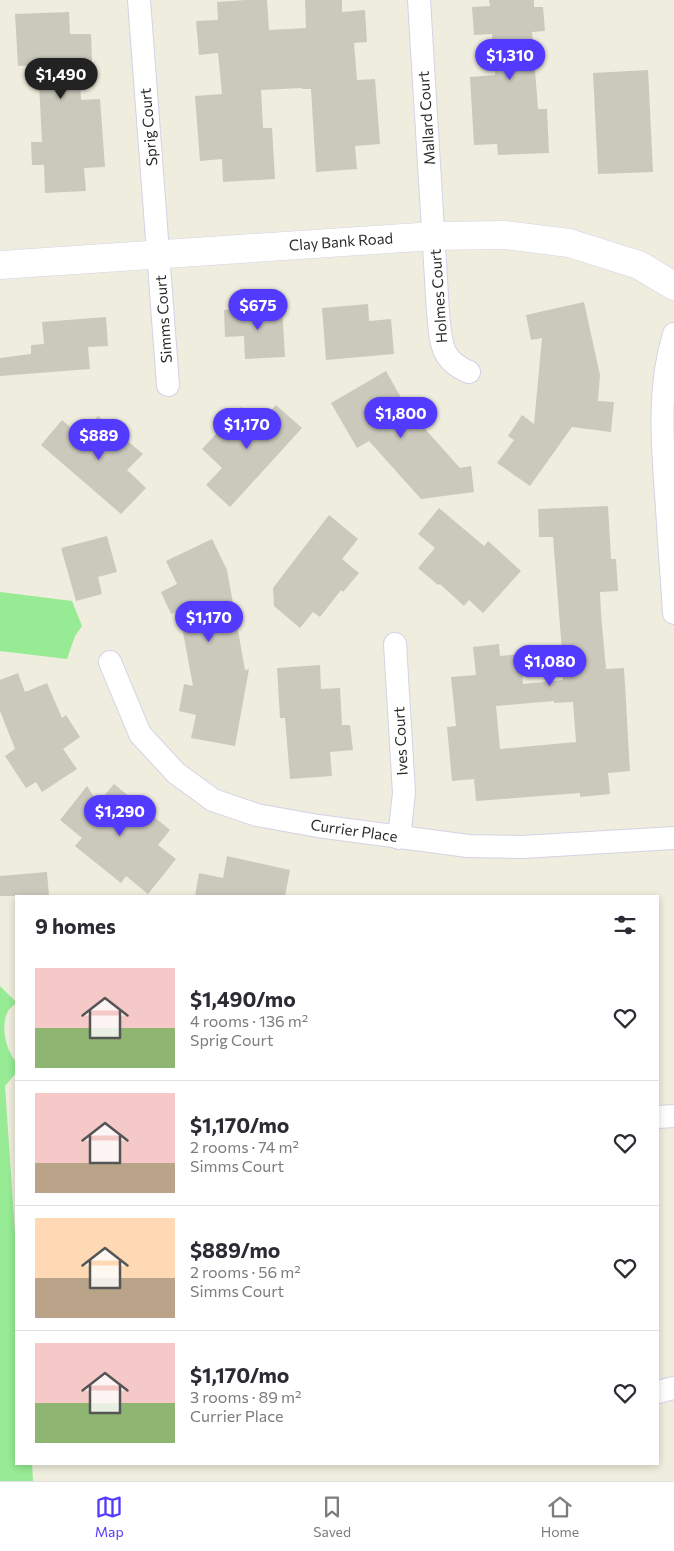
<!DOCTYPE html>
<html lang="en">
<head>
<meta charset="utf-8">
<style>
  :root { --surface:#fff; --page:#f2f2f3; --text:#2b2b33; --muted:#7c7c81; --line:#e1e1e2; --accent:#533aff }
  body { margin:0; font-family:Commissioner,sans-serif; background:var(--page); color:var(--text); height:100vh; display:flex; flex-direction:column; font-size:19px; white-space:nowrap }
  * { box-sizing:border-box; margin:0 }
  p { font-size:16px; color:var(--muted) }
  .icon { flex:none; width:28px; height:28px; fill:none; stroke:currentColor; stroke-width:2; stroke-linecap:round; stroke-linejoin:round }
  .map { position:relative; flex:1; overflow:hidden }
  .drawer { position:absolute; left:15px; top:895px; width:644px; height:570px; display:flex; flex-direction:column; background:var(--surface); border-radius:0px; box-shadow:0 2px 8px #0003 }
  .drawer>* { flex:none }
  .price { position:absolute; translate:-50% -42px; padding:0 11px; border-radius:18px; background:var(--accent); color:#fff; font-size:16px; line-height:32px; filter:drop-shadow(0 1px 2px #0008) }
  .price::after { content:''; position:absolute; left:50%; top:30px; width:15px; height:11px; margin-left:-8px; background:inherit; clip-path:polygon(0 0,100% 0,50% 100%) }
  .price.on { background:#222; color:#fff }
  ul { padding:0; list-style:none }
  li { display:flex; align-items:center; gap:15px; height:125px; padding:0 20px }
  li+li { border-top:1px solid var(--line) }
  li span { display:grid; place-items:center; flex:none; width:140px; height:100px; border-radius:0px; color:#555 }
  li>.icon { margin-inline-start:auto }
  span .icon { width:60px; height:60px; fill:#fffc; stroke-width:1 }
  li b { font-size:21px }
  h2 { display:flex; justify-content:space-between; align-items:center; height:60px; padding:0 20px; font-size:21px }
  .dock { display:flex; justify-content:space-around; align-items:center; height:70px; border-top:1px solid var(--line); background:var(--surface); font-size:14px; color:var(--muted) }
  .dock a { display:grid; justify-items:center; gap:2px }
  .dock .on { color:var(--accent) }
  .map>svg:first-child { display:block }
</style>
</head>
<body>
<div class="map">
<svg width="674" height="1481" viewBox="0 0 674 1481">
  <rect width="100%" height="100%" fill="#efeddd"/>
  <!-- green -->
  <g fill="#96eb94">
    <polygon points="0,592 72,601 82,626 75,636 67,659 0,651"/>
    <path d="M 0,986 L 16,1002 C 14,1005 10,1008 8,1011 C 0,1027 6,1050 16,1062 L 16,1073 L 5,1086 L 16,1248 L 16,1464 L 32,1464 L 33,1481 L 0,1481 Z"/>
  </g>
  <!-- building -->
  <g fill="#cbc9bc" fill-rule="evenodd">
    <polygon points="246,0 267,0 269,30 306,28 305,0 342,0 342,12 365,10 367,42 354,43 357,80 375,79 380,144 355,146 357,169 316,172 311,89 302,89 302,88 261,90 263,128 272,128 275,179 223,182 222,159 200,161 195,96 222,94 218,53 199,55 196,21 218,20 217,2"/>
    <polygon points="489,0 534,0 534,7 543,7 545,31 532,32 538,109 547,109 549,153 498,155 497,144 474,145 470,77 495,75 492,34 474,35 472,7 490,6"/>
    <polygon points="69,12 70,34 91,34 92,62 79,63 81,100 100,99 105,167 84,168 86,191 45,193 44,165 32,165 31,142 42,142 38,65 18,66 15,14"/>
    <polygon points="648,70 653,172 598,174 593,73"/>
    <polygon points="584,302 600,375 598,401 614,402 611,432 572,427 530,486 497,463 514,440 508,436 522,415 534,424 542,338 531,340 526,315"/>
    <polygon points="368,304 369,321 391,319 394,354 326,360 322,308"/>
    <polygon points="282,306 285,357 245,359 244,336 225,337 224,310"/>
    <polygon points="106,317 108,346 88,347 90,369 0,376 0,358 31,354 31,345 44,344 42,322"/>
    <polygon points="386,371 408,410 460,468 471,466 474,492 421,499 369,441 357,448 331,403"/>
    <polygon points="276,405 302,428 230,507 206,485 222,468 202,449 241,407 259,423"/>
    <polygon points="98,416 143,454 127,470 146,488 121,514 41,445 62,420 81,436"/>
    <path d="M 608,506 L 611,559 L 616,559 L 618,591 L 600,592 L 601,614 L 606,669 L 624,668 L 630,771 L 608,773 L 610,794 L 580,797 L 580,793 L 476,801 L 474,779 L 452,781 L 447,727 L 456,726 L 451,677 L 476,675 L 473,647 L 499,644 L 500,656 L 521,654 L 523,684 L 563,680 L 560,651 L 562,651 L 553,537 L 539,537 L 538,509 ZM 554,701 L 554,703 L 573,702 L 576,742 L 500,749 L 496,706 Z"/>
    <polygon points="439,508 484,546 488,541 521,571 483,613 469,600 464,606 440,584 438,585 418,568 435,548 418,534"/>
    <polygon points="329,515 358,539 342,559 359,573 343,592 341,590 320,617 313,612 300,628 274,606 273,588"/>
    <polygon points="107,536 117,572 98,577 102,594 76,601 61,548"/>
    <polygon points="212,539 227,570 245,670 249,669 235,746 191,738 196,715 179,711 184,684 193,686 179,611 171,614 161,592 177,584 166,561"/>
    <polygon points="320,665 321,689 340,688 342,725 350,725 353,750 330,752 332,776 290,779 285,718 280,718 277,668"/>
    <polygon points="18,673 25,692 47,683 62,718 66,715 80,737 63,749 77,769 42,792 36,782 26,788 5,756 15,749 0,711 0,680"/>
    <polygon points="114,784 170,830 158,845 176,859 148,894 126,876 121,883 75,846 82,838 60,820 87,786 98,803"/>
    <polygon points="227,856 290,870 285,896 195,896 199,873 223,878"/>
    <polygon points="47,872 49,896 0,896 0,876"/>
  </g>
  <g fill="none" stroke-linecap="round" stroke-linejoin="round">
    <defs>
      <g id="minor">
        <polyline points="139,0 168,385"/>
        <path d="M 419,0 L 438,312 C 441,340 439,360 469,372"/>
        <path d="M 674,334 C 658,386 662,440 666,494 C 669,534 671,573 674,613"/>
        <polyline points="395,644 404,793 399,838"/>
        <polyline points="110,662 140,734 176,773 213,800 257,815 318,826 468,846 522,847 674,838"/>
        <polyline points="658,1117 674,1116"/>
        <polyline points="658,1392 674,1388"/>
      </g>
      <polyline id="tertiary" points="0,265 434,236 505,235 569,243 639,265 674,286"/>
    </defs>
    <!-- minor casing -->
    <use href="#minor" stroke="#d4d2e6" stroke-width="24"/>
    <!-- tertiary casing -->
    <use href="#tertiary" stroke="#d4d2e6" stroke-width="29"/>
    <!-- minor -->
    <use href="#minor" stroke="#fff" stroke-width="22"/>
    <!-- tertiary -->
    <use href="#tertiary" stroke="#fff" stroke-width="28"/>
  </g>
  <g text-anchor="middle" stroke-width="5" stroke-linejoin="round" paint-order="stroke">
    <!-- street labels -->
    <g font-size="15" fill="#2c2c2c" stroke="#fff">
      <text transform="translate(427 118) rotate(-94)" y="5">Mallard Court</text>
      <text transform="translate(149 127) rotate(-95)" y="5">Sprig Court</text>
      <text transform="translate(341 242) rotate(-4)" y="5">Clay Bank Road</text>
      <text transform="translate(439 296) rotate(-94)" y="5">Holmes Court</text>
      <text transform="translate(164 319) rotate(-94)" y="5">Simms Court</text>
      <text transform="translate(401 741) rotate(-93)" y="5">Ives Court</text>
      <text transform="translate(354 831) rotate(8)" y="5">Currier Place</text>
    </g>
  </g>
</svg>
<b class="price" style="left:510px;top:81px">$1,310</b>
<b class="price on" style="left:61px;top:100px">$1,490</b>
<b class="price" style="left:258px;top:331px">$675</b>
<b class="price" style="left:401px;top:439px">$1,800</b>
<b class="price" style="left:247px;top:450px">$1,170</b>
<b class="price" style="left:99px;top:461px">$889</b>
<b class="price" style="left:209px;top:643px">$1,170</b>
<b class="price" style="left:550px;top:687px">$1,080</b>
<b class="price" style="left:120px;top:837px">$1,290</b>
<section class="drawer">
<h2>9 homes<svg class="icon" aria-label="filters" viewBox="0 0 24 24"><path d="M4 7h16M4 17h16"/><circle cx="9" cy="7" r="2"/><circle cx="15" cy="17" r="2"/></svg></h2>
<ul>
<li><span style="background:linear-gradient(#f6c9c9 60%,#8fb573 0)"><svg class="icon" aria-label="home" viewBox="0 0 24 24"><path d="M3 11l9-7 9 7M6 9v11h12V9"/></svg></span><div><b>$1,490/mo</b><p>4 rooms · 136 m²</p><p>Sprig Court</p></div><svg class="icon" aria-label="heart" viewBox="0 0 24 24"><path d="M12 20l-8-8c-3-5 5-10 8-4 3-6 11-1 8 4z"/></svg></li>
<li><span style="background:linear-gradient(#f6c9c9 70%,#b9a48a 0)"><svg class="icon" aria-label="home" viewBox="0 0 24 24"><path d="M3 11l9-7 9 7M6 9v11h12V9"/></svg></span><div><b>$1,170/mo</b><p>2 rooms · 74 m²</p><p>Simms Court</p></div><svg class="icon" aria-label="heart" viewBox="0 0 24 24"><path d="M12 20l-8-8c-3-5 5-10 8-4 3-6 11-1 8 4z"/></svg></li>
<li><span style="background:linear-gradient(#ffd9b3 60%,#b9a48a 0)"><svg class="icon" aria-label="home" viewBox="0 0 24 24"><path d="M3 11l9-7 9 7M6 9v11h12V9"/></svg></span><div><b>$889/mo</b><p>2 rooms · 56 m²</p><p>Simms Court</p></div><svg class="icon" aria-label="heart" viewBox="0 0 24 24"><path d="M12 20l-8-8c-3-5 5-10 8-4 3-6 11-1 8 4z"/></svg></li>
<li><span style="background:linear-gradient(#f6c9c9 60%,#8fb573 0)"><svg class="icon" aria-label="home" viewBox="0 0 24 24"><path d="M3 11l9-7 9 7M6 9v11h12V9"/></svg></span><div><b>$1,170/mo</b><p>3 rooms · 89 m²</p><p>Currier Place</p></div><svg class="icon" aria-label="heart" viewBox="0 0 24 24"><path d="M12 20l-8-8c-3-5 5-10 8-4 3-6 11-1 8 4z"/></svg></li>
</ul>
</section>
</div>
<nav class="dock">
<a class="on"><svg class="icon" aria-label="map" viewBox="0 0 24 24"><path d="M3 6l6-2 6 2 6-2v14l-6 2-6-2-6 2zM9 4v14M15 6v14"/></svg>Map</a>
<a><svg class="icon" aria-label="saved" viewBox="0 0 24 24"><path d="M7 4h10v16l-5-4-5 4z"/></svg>Saved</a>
<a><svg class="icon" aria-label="home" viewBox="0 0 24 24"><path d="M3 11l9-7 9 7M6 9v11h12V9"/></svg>Home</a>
</nav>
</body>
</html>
